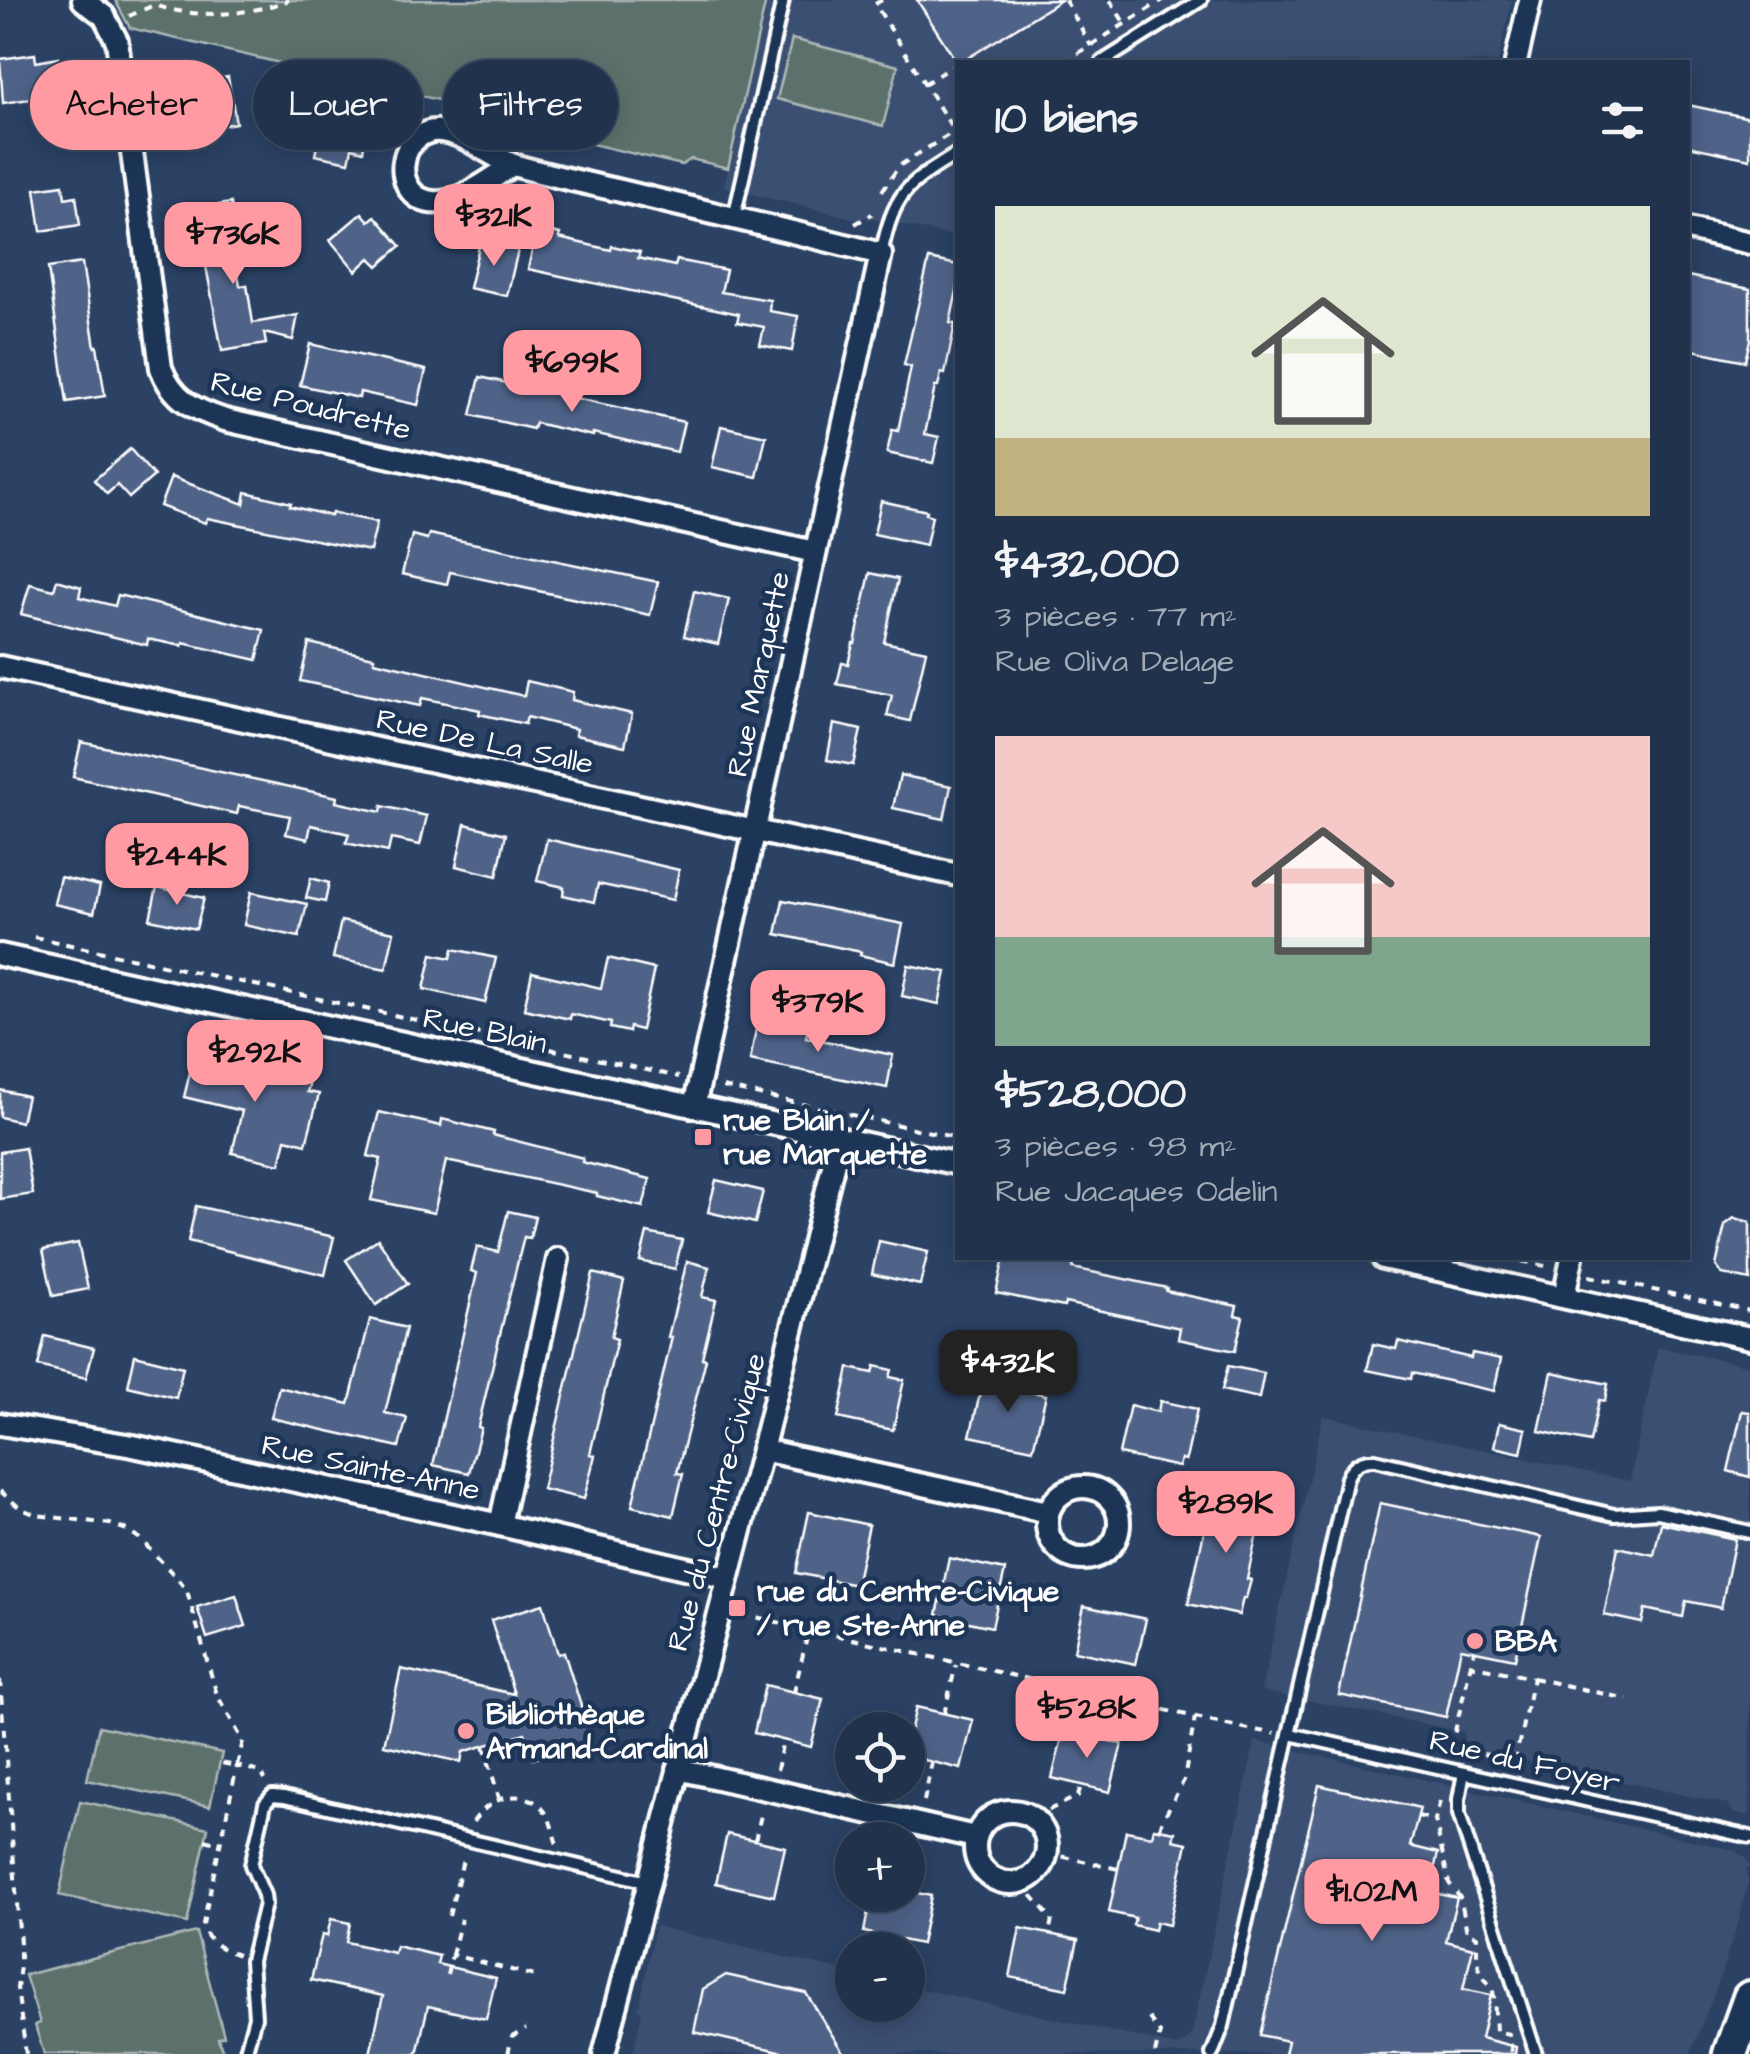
<!DOCTYPE html>
<html lang="fr">
<head>
<meta charset="utf-8">
<style>
  :root { --surface:#20324c; --page:#283a53; --text:#f1f3f6; --muted:#a2aab5; --line:#3d4d64; --accent:#ff9aa2 }
  body { margin:0; font-family:"Architects Daughter",sans-serif; background:var(--page); color:var(--text); height:100vh; display:flex; flex-direction:column; font-size:38px; white-space:nowrap }
  * { box-sizing:border-box; margin:0 }
  p { font-size:32px; color:var(--muted) }
  .icon { flex:none; width:55px; height:55px; fill:none; stroke:currentColor; stroke-width:2; stroke-linecap:round; stroke-linejoin:round }
  .map { position:relative; flex:1; overflow:hidden }
  .panel { position:absolute; left:955px; top:60px; width:735px; height:1200px; display:flex; flex-direction:column; background:var(--surface); border-radius:0px; box-shadow:0 5px 25px #0003,0 0 0 2px var(--line) }
  .panel>* { flex:none }
  .banner { position:absolute; left:30px; top:60px; width:775px; height:90px; display:flex; gap:20px }
  .tools { position:absolute; left:835px; top:1712px; display:grid; gap:20px }
  .tools a { display:grid; place-items:center; width:90px; height:90px; border-radius:50%; background:var(--surface); box-shadow:0 5px 25px #0003,0 0 0 2px var(--line); font-size:50px }
  .price { position:absolute; translate:-50% -85px; padding:0 22px; border-radius:20px; background:var(--accent); color:#111; font-size:32px; line-height:65px; filter:drop-shadow(0 2px 5px #0008) }
  .price::after { content:''; position:absolute; left:50%; top:60px; width:30px; height:22px; margin-left:-15px; background:inherit; clip-path:polygon(0 0,100% 0,50% 100%) }
  .price.current { background:#222; color:#fff }
  ul { padding:0; list-style:none }
  li { display:grid; align-content:center; gap:20px; height:530px; padding:0 40px }
  li span { display:grid; place-items:center; height:310px; border-radius:0px; color:#555 }
  li>.icon { margin-inline-start:auto }
  span .icon { width:180px; height:180px; fill:#fffc; stroke-width:1 }
  li b { font-size:42px }
  h2 { display:flex; justify-content:space-between; align-items:center; height:120px; padding:0 40px; font-size:42px }
  .chip { padding:0 35px; border-radius:45px; background:var(--surface); box-shadow:0 5px 25px #0003,0 0 0 2px var(--line); font-size:35px; line-height:90px }
  .chip.current { background:var(--accent); color:#111 }
  .map>svg:first-child { display:block }
</style>
</head>
<body>
<div class="map">
<svg width="1750" height="2054" viewBox="0 0 1750 2054">
  <rect width="100%" height="100%" fill="#2b4265"/>
  <filter id="ink" filterUnits="userSpaceOnUse"><feTurbulence type="fractalNoise" baseFrequency=".01" numOctaves="2"/><feDisplacementMap in="SourceGraphic" scale="20" xChannelSelector="R" yChannelSelector="G"/><feConvolveMatrix kernelMatrix="1 2 1 2 8 2 1 2 1" color-interpolation-filters="sRGB"/></filter>
  <g filter="url(#ink)">
    <!-- built -->
    <g fill="#3a5073">
      <polygon points="766,0 1512,0 1498,62 958,62 957,237 865,217 860,220 724,187"/>
      <polygon points="1658,1347 1750,1366 1750,1815 1735,1814 1727,1804 1462,1747 1465,1732 1261,1691 1323,1416 1630,1481"/>
      <polygon points="1255,1741 1734,1850 1744,1857 1750,1866 1746,1869 1748,1882 1739,1920 1715,1992 1690,2054 633,2054 642,2011 637,2009 640,2005 655,1926 852,1973 852,2005 908,2005 908,1986 1177,2046 1189,2039 1192,2033"/>
    </g>
    <!-- green -->
    <g fill="#5d716c" stroke="#aeb8b6" stroke-width="2.5">
      <polygon points="115,0 766,0 728,168 691,159 682,165 549,134 550,126 130,28"/>
      <polygon points="792,39 898,66 883,126 777,99"/>
      <polygon points="99,1726 222,1753 210,1806 87,1780"/>
      <polygon points="80,1801 208,1828 187,1923 59,1895"/>
      <polygon points="196,1932 224,2036 218,2038 224,2054 44,2054 35,2025 40,2023 25,1975"/>
    </g>
    <!-- building -->
    <g fill="#506489" stroke="#fff" stroke-width="2.5">
      <polygon points="917,0 1061,0 958,64"/>
      <polygon points="35,54 36,62 58,58 63,94 3,103 0,59"/>
      <polygon points="228,77 236,123 196,130 187,85"/>
      <polygon points="1688,105 1750,118 1750,159 1688,146"/>
      <polygon points="324,111 369,120 363,151 352,148 349,162 315,155"/>
      <polygon points="63,185 65,198 76,196 80,225 41,231 35,189"/>
      <polygon points="231,203 234,225 230,226 240,286 247,285 253,323 298,315 293,340 264,333 266,344 222,351 199,229 204,228 201,208"/>
      <polygon points="362,213 369,221 375,216 401,246 378,266 370,258 356,271 330,240"/>
      <polygon points="537,228 560,234 559,238 611,250 612,246 640,252 638,258 675,266 677,260 726,270 721,292 770,300 769,311 798,316 792,351 760,345 764,327 737,322 739,314 528,269"/>
      <polygon points="480,242 518,250 507,296 469,288"/>
      <polygon points="929,259 958,265 958,286 950,323 955,324 945,374 941,373 938,387 935,387 925,434 939,437 933,463 887,453 892,430 898,431 911,367 904,365"/>
      <polygon points="82,263 95,347 97,346 105,396 67,402 48,268"/>
      <polygon points="1688,276 1750,289 1750,340 1745,361 1688,349"/>
      <polygon points="310,344 426,370 418,405 360,392 359,398 300,385"/>
      <polygon points="480,377 684,422 677,452 593,433 593,436 535,423 533,429 471,415"/>
      <polygon points="721,426 766,436 757,477 712,467"/>
      <polygon points="130,449 154,476 129,498 117,485 107,494 94,480"/>
      <polygon points="171,477 244,504 246,492 291,503 290,506 331,516 332,513 377,522 370,551 207,518 205,523 160,506"/>
      <polygon points="881,501 927,511 926,514 932,516 926,545 874,534"/>
      <polygon points="429,534 658,582 650,615 450,572 447,584 402,574 412,535 427,539"/>
      <polygon points="870,573 898,579 884,642 926,651 910,721 887,716 892,695 837,684 842,663 848,664 853,643 855,643"/>
      <polygon points="57,580 81,587 79,597 115,606 118,595 264,630 257,660 183,643 182,646 148,639 147,645 21,614 30,584 54,590"/>
      <polygon points="694,591 729,599 718,644 684,636"/>
      <polygon points="309,643 374,657 374,661 524,696 527,681 573,692 572,700 632,714 625,746 575,735 576,729 527,717 525,724 479,714 480,710 422,698 420,706 300,681"/>
      <polygon points="834,724 861,730 853,765 827,760"/>
      <polygon points="81,742 337,797 336,802 381,812 382,806 427,816 420,845 391,839 388,852 346,843 349,834 311,825 308,839 286,834 290,816 239,806 237,814 73,777"/>
      <polygon points="900,775 951,786 944,819 893,808"/>
      <polygon points="465,824 506,834 497,876 456,866"/>
      <polygon points="547,839 679,870 673,900 598,884 594,902 563,895 564,887 537,881"/>
      <polygon points="60,877 100,886 94,913 54,904"/>
      <polygon points="311,878 329,883 325,902 306,898"/>
      <polygon points="157,887 204,898 196,929 150,919"/>
      <polygon points="251,892 307,904 299,937 244,925"/>
      <polygon points="783,900 903,924 895,963 860,955 861,952 776,934"/>
      <polygon points="341,921 394,932 386,969 333,958"/>
      <polygon points="453,949 496,958 485,1003 424,989 432,954 451,958"/>
      <polygon points="608,958 654,969 641,1030 630,1027 629,1032 610,1028 611,1023 571,1014 570,1019 524,1009 532,972 601,988"/>
      <polygon points="908,965 946,972 939,1004 902,996"/>
      <polygon points="758,1019 808,1029 806,1037 893,1055 887,1088 750,1060"/>
      <polygon points="196,1048 226,1055 222,1071 257,1080 260,1070 310,1082 307,1092 319,1094 306,1144 286,1139 280,1164 232,1153 242,1111 184,1097"/>
      <polygon points="0,1090 27,1096 21,1122 0,1117"/>
      <polygon points="379,1112 441,1126 442,1119 494,1132 493,1135 583,1158 582,1162 650,1179 643,1207 597,1196 597,1193 446,1161 434,1213 371,1200 381,1159 368,1156"/>
      <polygon points="25,1148 33,1194 0,1199 0,1152"/>
      <polygon points="716,1180 763,1191 755,1223 708,1212"/>
      <polygon points="196,1206 334,1237 325,1275 188,1241"/>
      <polygon points="508,1211 535,1217 530,1238 524,1237 508,1301 478,1427 481,1428 469,1473 433,1465 477,1273 471,1271 477,1247 498,1252"/>
      <polygon points="1734,1218 1750,1222 1750,1280 1722,1274 1716,1266 1725,1225"/>
      <polygon points="647,1233 682,1240 675,1269 640,1261"/>
      <polygon points="378,1239 408,1284 376,1305 346,1260"/>
      <polygon points="879,1241 928,1252 920,1285 872,1274"/>
      <polygon points="78,1243 88,1289 53,1296 43,1250"/>
      <polygon points="1004,1258 1043,1258 1074,1264 1073,1268 1167,1288 1166,1291 1237,1306 1235,1315 1243,1317 1235,1351 1178,1339 1180,1328 1065,1303 1064,1307 996,1293"/>
      <polygon points="687,1261 709,1267 702,1297 716,1300 702,1358 706,1359 677,1473 683,1474 673,1516 632,1506 672,1337 668,1337"/>
      <polygon points="593,1273 624,1281 611,1337 617,1339 590,1454 595,1455 584,1499 542,1489"/>
      <polygon points="370,1319 406,1328 385,1413 407,1418 399,1447 271,1418 279,1387 349,1404"/>
      <polygon points="45,1336 94,1348 86,1378 38,1366"/>
      <polygon points="1398,1341 1471,1358 1472,1353 1501,1359 1494,1391 1412,1373 1411,1379 1367,1370 1373,1344 1396,1349"/>
      <polygon points="135,1355 183,1367 176,1398 128,1386"/>
      <polygon points="875,1366 892,1370 890,1377 904,1380 893,1430 838,1418 849,1368 873,1373"/>
      <polygon points="1228,1366 1264,1373 1259,1398 1222,1390"/>
      <polygon points="1552,1372 1608,1384 1605,1401 1599,1400 1590,1442 1539,1431"/>
      <polygon points="983,1381 1046,1395 1033,1449 970,1436"/>
      <polygon points="1160,1401 1197,1409 1186,1460 1181,1459 1179,1467 1119,1454 1130,1405 1158,1412"/>
      <polygon points="1742,1411 1750,1412 1750,1477 1728,1471"/>
      <polygon points="1499,1423 1526,1429 1521,1453 1494,1447"/>
      <polygon points="1212,1496 1263,1506 1247,1579 1251,1580 1246,1598 1243,1598 1239,1615 1188,1604"/>
      <polygon points="1380,1503 1541,1537 1515,1659 1461,1648 1446,1717 1339,1695"/>
      <polygon points="809,1512 869,1525 856,1585 796,1573"/>
      <polygon points="1661,1523 1735,1539 1721,1608 1686,1601 1683,1617 1645,1609 1642,1623 1604,1615 1618,1547 1654,1555"/>
      <polygon points="949,1558 1005,1570 992,1627 937,1615"/>
      <polygon points="236,1595 246,1626 207,1638 197,1607"/>
      <polygon points="543,1604 558,1654 564,1652 592,1741 533,1759 525,1733 463,1752 461,1762 384,1745 401,1669 514,1694 491,1620"/>
      <polygon points="1084,1606 1146,1619 1136,1664 1074,1651"/>
      <polygon points="765,1685 823,1699 811,1747 754,1733"/>
      <polygon points="916,1707 973,1720 961,1769 908,1756 908,1741"/>
      <polygon points="1064,1730 1122,1744 1110,1792 1052,1778"/>
      <polygon points="1319,1785 1420,1808 1410,1846 1438,1853 1429,1892 1457,1898 1446,1941 1473,1948 1463,1989 1491,1995 1481,2038 1516,2047 1515,2054 1285,2054 1288,2041 1260,2035"/>
      <polygon points="1154,1828 1175,1832 1173,1840 1187,1843 1169,1925 1156,1922 1154,1930 1133,1925 1135,1918 1109,1912 1126,1831 1152,1836"/>
      <polygon points="727,1834 785,1847 774,1896 716,1883"/>
      <polygon points="908,1891 931,1896 921,1944 864,1932 871,1895 908,1895"/>
      <polygon points="331,1919 350,1923 346,1942 394,1953 396,1946 439,1956 437,1964 496,1978 486,2019 428,2006 417,2054 370,2054 383,1996 311,1980 322,1935 327,1936"/>
      <polygon points="1020,1928 1078,1940 1067,1989 1010,1977"/>
      <polygon points="726,1975 806,1993 844,2054 792,2054 694,2032 703,1989"/>
    </g>
    <g fill="none" stroke-linecap="round" stroke-linejoin="round">
      <defs>
        <g id="lane">
          <polyline points="1102,62 1201,0"/>
          <polyline points="734,218 783,0"/>
          <path d="M 881,254 C 895,191 905,186 958,153"/>
          <polyline points="1290,1734 1750,1837"/>
          <polyline points="1464,1773 1459,1799 1459,1814 1536,2054"/>
          <polyline points="245,2054 255,2017 251,1961 265,1904 264,1895 251,1865 265,1804 272,1796 284,1797 648,1882"/>
          <path d="M 1212,2054 L 1223,2026 L 1347,1478 C 1352,1465 1361,1459 1375,1460 L 1614,1515 L 1658,1512 L 1750,1532"/>
        </g>
        <g id="street">
          <path d="M 83,0 L 104,16 L 117,41 L 161,368 C 173,400 195,410 225,420 L 815,552"/>
          <polyline points="1516,62 1530,0"/>
          <path d="M 512,165 C 488,181 437,222 411,191 C 405,183 402,172 404,162 C 406,144 422,129 441,131 C 468,134 491,158 517,166 C 551,176 586,183 621,191 C 707,212 795,232 881,254 L 694,1107"/>
          <polyline points="1688,229 1750,243"/>
          <polyline points="0,667 958,875"/>
          <polyline points="0,955 958,1164"/>
          <polyline points="1383,1258 1750,1338"/>
          <polyline points="1564,1297 1572,1258"/>
          <polyline points="0,1424 133,1446 500,1525 728,1578"/>
          <polyline points="762,1450 1048,1512"/>
          <circle cx="1083" cy="1523" r="36"/>
          <polyline points="500,1525 558,1259"/>
          <polyline points="678,1769 975,1837"/>
          <circle cx="1011" cy="1847" r="36"/>
          <polyline points="604,2054 762,1450 840,1138"/>
        </g>
        <polyline id="primary" points="1730,2054 1750,1998"/>
      </defs>
      <!-- lane casing -->
      <use href="#lane" stroke="#fff" stroke-width="18"/>
      <!-- street casing -->
      <use href="#street" stroke="#fff" stroke-width="28"/>
      <!-- primary casing -->
      <use href="#primary" stroke="#fff" stroke-width="40"/>
      <!-- path -->
      <g stroke="#fff" stroke-width="4" stroke-dasharray="8 8" stroke-linecap="butt">
        <polyline points="882,0 875,4 954,131"/>
        <polyline points="1065,0 1091,46"/>
        <polyline points="1110,0 1125,24"/>
        <path d="M 129,16 L 154,5 C 198,19 245,16 289,0"/>
        <polyline points="1064,62 1163,0"/>
        <polyline points="924,84 957,63"/>
        <polyline points="882,191 899,166 958,129"/>
        <polyline points="855,224 872,214"/>
        <polyline points="34,937 679,1077"/>
        <polyline points="723,1087 958,1138"/>
        <polyline points="1506,1258 1550,1267"/>
        <polyline points="1589,1276 1750,1311"/>
        <polyline points="0,1491 20,1508 36,1515 110,1524 127,1530 139,1538 176,1577 187,1591 217,1695 243,1741 237,1766 220,1763"/>
        <polyline points="742,1614 1253,1730 1275,1733"/>
        <polyline points="1533,1678 1627,1699"/>
        <polyline points="0,1680 20,1943 20,1966 17,1988 26,2054"/>
        <polyline points="794,1692 809,1629"/>
        <polyline points="944,1714 956,1665"/>
        <polyline points="1093,1737 1103,1698"/>
        <polyline points="484,1746 499,1798"/>
        <polyline points="1452,1747 1515,1761 1533,1678 1470,1665"/>
        <polyline points="1451,1748 1474,1651"/>
        <polyline points="777,1770 783,1740"/>
        <polyline points="924,1801 932,1762"/>
        <polyline points="1440,1801 1435,1820 1449,1883 1461,1899 1467,1933 1477,1936 1477,1958 1481,1974 1492,1988 1494,1996 1496,2031 1509,2034 1512,2054"/>
        <polyline points="1418,1816 1435,1820"/>
        <polyline points="1036,1820 1051,1809 1078,1796 1081,1785"/>
        <path d="M 473,1822 C 489,1797 526,1784 546,1813 C 552,1822 553,1834 557,1844"/>
        <polyline points="1160,1829 1162,1821 1184,1780 1195,1717"/>
        <polyline points="205,1840 220,1844"/>
        <polyline points="755,1840 762,1811"/>
        <polyline points="1047,1853 1118,1869"/>
        <polyline points="908,1868 913,1844"/>
        <polyline points="1024,1881 1032,1896 1052,1919 1049,1934"/>
        <polyline points="449,1916 464,1856"/>
        <path d="M 238,1955 C 222,1949 205,1942 203,1924 L 237,1766 L 261,1772 L 265,1780"/>
        <polyline points="452,1955 461,1919"/>
        <polyline points="447,1975 452,1955 539,1977"/>
        <polyline points="1149,2018 1160,2033 1155,2054"/>
        <polyline points="508,2054 512,2037 526,2029"/>
      </g>
      <!-- lane -->
      <use href="#lane" stroke="#1d3557" stroke-width="10"/>
      <!-- street -->
      <use href="#street" stroke="#1d3557" stroke-width="20"/>
      <!-- primary -->
      <use href="#primary" stroke="#1d3557" stroke-width="32"/>
    </g>
  </g>
  <!-- markers -->
  <g fill="#ff9aa2" stroke="#1d3557" stroke-width="4">
    <rect x="693" y="1127" width="20" height="20" rx="5"/>
    <rect x="727" y="1598" width="20" height="20" rx="5"/>
    <circle cx="1475" cy="1641" r="10"/>
    <circle cx="466" cy="1731" r="10"/>
  </g>
  <g text-anchor="middle" stroke-width="9" stroke-linejoin="round" paint-order="stroke">
    <!-- street labels -->
    <g font-size="30" fill="#fff" stroke="#1d3557">
      <text transform="translate(311 405) rotate(14)" y="10">Rue Poudrette</text>
      <text transform="translate(758 674) rotate(-78)" y="10">Rue Marquette</text>
      <text transform="translate(485 741) rotate(12)" y="10">Rue De La Salle</text>
      <text transform="translate(485 1030) rotate(12)" y="10">Rue Blain</text>
      <text transform="translate(371 1467) rotate(12)" y="10">Rue Sainte-Anne</text>
      <text transform="translate(716 1502) rotate(-75)" y="10">Rue du Centre-Civique</text>
      <text transform="translate(1525 1761) rotate(13)" y="10">Rue du Foyer</text>
    </g>
    <!-- poi labels -->
    <g font-size="30" font-weight="bold" fill="#fff" stroke="#1d3557" text-anchor="start">
      <text x="723" y="1130">rue Blain /<tspan x="723" dy="34">rue Marquette</tspan></text>
      <text x="757" y="1601">rue du Centre-Civique<tspan x="757" dy="34">/ rue Ste-Anne</tspan></text>
      <text x="1495" y="1651">BBA</text>
      <text x="486" y="1724">Bibliothèque<tspan x="486" dy="34">Armand-Cardinal</tspan></text>
    </g>
  </g>
</svg>
<div class="tools">
<a><svg class="icon" aria-label="locate" viewBox="0 0 24 24"><circle cx="12" cy="12" r="6"/><path d="M12 2v4M12 18v4M2 12h4M18 12h4"/></svg></a>
<a>+</a>
<a>−</a>
</div>
<b class="price" style="left:494px;top:269px">$321K</b>
<b class="price" style="left:233px;top:287px">$736K</b>
<b class="price" style="left:572px;top:415px">$699K</b>
<b class="price" style="left:177px;top:908px">$244K</b>
<b class="price" style="left:818px;top:1055px">$379K</b>
<b class="price" style="left:255px;top:1105px">$292K</b>
<b class="price current" style="left:1008px;top:1415px">$432K</b>
<b class="price" style="left:1226px;top:1556px">$289K</b>
<b class="price" style="left:1087px;top:1761px">$528K</b>
<b class="price" style="left:1372px;top:1944px">$1.02M</b>
<div class="banner">
<a class="chip current">Acheter</a>
<a class="chip">Louer</a>
<a class="chip">Filtres</a>
</div>
<section class="panel">
<h2>10 biens<svg class="icon" aria-label="filters" viewBox="0 0 24 24"><path d="M4 7h16M4 17h16"/><circle cx="9" cy="7" r="2"/><circle cx="15" cy="17" r="2"/></svg></h2>
<ul>
<li><span style="background:linear-gradient(#dfe7d0 75%,#c2b280 0)"><svg class="icon" aria-label="home" viewBox="0 0 24 24"><path d="M3 11l9-7 9 7M6 9v11h12V9"/></svg></span><div><b>$432,000</b><p>3 pièces · 77 m²</p><p>Rue Oliva Delage</p></div></li>
<li><span style="background:linear-gradient(#f6c9c9 65%,#7fa58c 0)"><svg class="icon" aria-label="home" viewBox="0 0 24 24"><path d="M3 11l9-7 9 7M6 9v11h12V9"/></svg></span><div><b>$528,000</b><p>3 pièces · 98 m²</p><p>Rue Jacques Odelin</p></div></li>
</ul>
</section>
</div>
</body>
</html>
